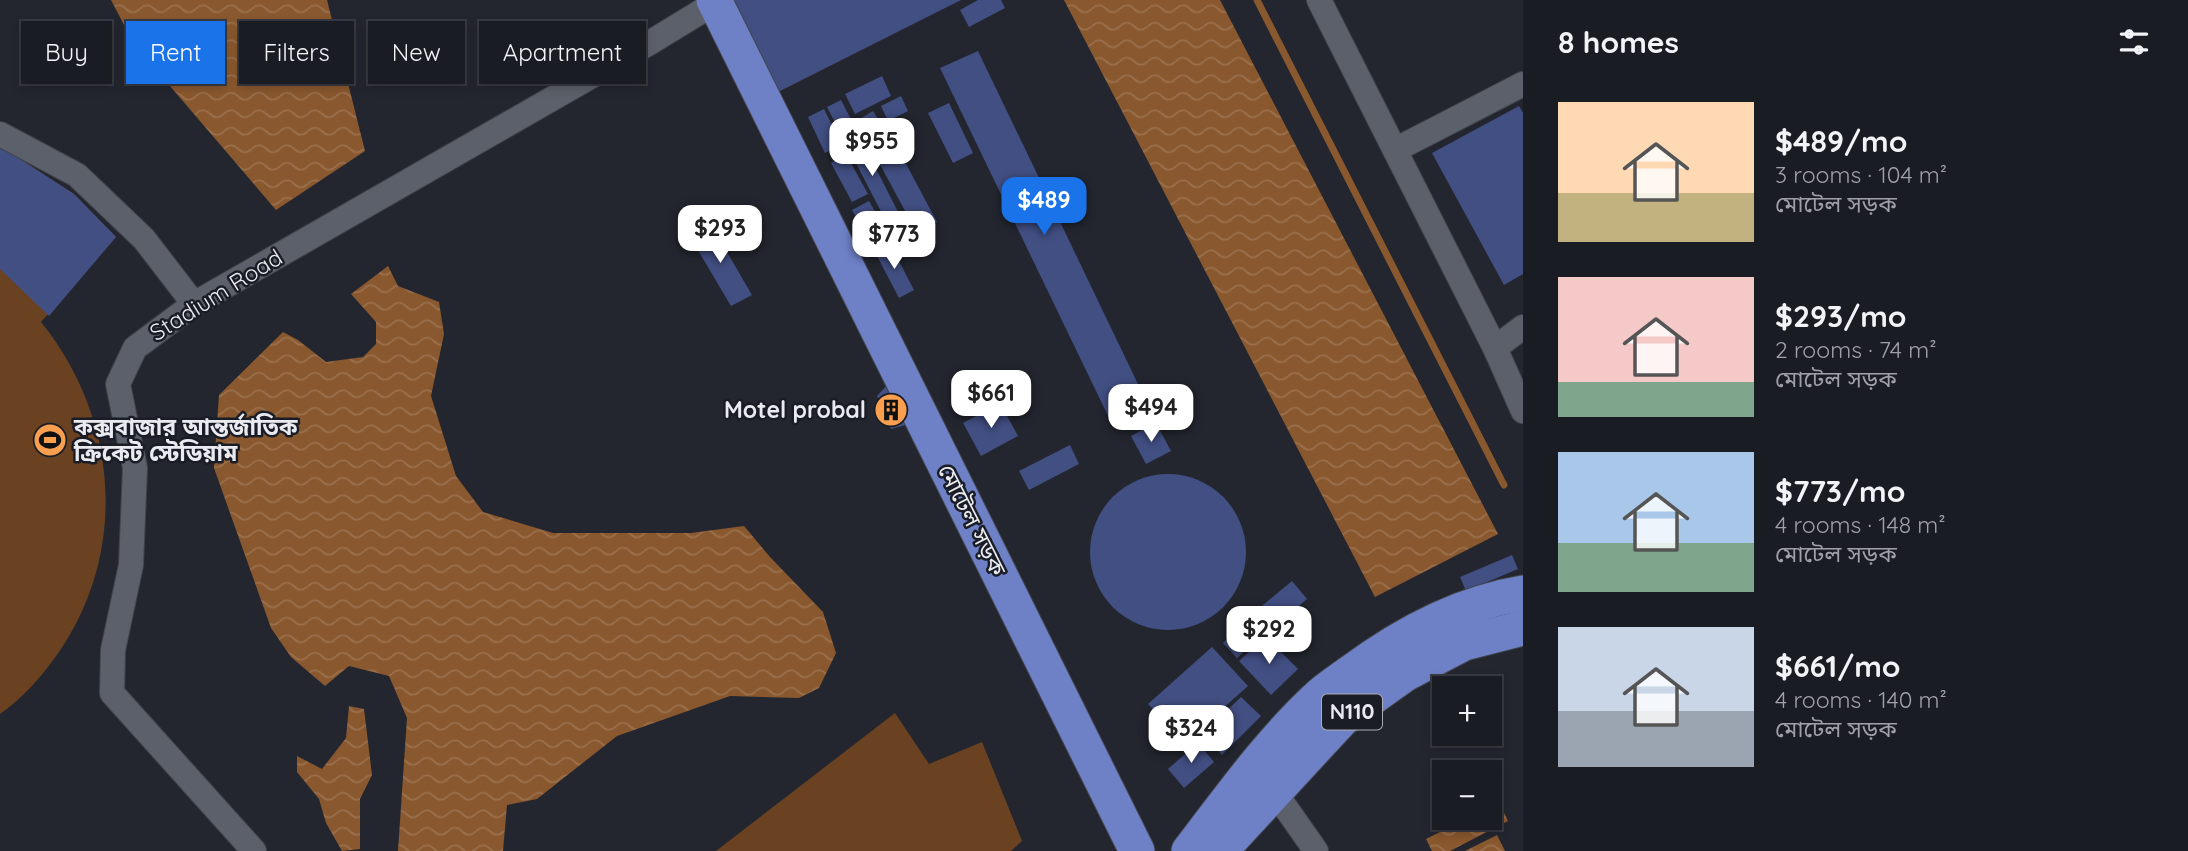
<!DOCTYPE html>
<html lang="en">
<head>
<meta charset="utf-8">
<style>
  :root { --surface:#1a1c23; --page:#23252b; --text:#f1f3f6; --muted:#9fa1a6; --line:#383a41; --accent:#1a73e8 }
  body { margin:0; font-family:Quicksand,"Noto Sans Bengali",sans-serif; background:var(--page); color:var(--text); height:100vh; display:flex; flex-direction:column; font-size:26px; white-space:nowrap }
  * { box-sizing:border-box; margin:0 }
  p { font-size:23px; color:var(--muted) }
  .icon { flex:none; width:38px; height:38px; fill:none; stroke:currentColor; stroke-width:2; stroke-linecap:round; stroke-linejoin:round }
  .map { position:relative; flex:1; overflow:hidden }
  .panel { display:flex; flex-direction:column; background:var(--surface); width:665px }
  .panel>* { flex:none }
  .banner { position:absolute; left:21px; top:21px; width:665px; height:63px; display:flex; gap:14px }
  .fabs { position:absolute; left:1432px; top:676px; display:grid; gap:14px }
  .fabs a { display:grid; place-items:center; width:70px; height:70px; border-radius:0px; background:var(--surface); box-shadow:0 4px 10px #0003,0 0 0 2px var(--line); font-size:35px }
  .price { position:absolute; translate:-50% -60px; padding:0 16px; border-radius:14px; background:#fff; color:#222; font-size:23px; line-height:46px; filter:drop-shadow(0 2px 4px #0008) }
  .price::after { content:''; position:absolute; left:50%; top:42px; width:21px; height:16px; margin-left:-10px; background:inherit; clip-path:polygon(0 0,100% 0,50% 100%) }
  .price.current { background:var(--accent); color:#fff }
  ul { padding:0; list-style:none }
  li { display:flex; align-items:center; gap:21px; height:175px; padding:0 35px }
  li span { display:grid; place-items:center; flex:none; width:196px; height:140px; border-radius:0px; color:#555 }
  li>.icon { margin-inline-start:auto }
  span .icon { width:84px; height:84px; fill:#fffc; stroke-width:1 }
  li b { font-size:30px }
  h2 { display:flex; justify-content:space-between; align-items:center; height:84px; padding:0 35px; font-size:30px }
  .tag { padding:0 24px; border-radius:0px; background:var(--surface); box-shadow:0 4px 10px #0003,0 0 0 2px var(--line); font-size:24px; line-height:63px }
  .tag.current { background:var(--accent); color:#fff }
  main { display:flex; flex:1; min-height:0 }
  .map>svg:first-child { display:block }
</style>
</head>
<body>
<main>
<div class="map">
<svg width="1523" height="851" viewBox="0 0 1523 851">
  <defs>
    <pattern id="water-waves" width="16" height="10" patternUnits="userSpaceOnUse" patternTransform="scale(1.75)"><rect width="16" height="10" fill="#8a582e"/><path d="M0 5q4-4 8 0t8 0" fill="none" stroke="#9a704d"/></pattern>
  </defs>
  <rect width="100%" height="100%" fill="#23262f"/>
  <!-- pitch -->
  <g fill="#6a4221">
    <path d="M 0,146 L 74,194 L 116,237 L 41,322 C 118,417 129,550 59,652 C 43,675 23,698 0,714 Z"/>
    <polygon points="895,713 929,764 982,742 1022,841 1011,851 716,851"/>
  </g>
  <!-- water -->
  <g fill="url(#water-waves)">
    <polygon points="111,0 327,0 365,151 276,210 134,44"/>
    <polygon points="1064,0 1220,0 1498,534 1375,597"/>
    <polygon points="388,266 398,286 439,302 444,334 431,396 456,476 483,512 553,533 691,533 744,526 770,557 823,612 836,653 819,688 799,698 730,696 617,736 537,799 507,805 503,851 398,851 407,718 389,676 349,666 325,686 291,657 271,628 214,468 219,395 283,332 298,340 326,362 363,357 376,344 376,322 351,294"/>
    <polygon points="349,706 364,709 372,775 360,799 360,849 342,851 326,823 319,799 297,772 297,756 322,769 346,738"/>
    <polygon points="1499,803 1508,821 1450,851 1432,851 1426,839 1470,817 1489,817 1489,807"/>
    <polygon points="1497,835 1505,851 1465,851"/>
  </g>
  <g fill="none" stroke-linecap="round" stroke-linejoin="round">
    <!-- stream -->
    <polyline stroke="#8a582e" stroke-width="7" points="1257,0 1504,485"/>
  </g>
  <!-- building -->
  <g fill="#424f83">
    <polygon points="729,0 961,0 776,93"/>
    <polygon points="978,0 1001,0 1005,8 969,27 960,10"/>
    <polygon points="978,51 1149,407 1112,424 940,68"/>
    <polygon points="882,76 891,96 855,114 845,94"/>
    <polygon points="901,96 908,111 888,121 881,106"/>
    <polygon points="841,100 918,251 905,258 827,107"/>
    <polygon points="949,103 973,153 953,163 928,113"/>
    <polygon points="1519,106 1523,113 1523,274 1504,285 1432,153"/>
    <polygon points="824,109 842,145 825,153 808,117"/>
    <polygon points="873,111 892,142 876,151 858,120"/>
    <polygon points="0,146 74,194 116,237 49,316 0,269"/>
    <polygon points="898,149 937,222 917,233 877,159"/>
    <polygon points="846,154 868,194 852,202 831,163"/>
    <polygon points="869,201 891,239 874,249 852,210"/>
    <polygon points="710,223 752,295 731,306 689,235"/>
    <polygon points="890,244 914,290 899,298 875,252"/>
    <polygon points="887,385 906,425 891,429 877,396"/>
    <polygon points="1000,403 1018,436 981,456 963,423"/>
    <polygon points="1156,423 1171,451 1146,464 1131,436"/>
    <polygon points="1070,445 1079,464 1029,490 1019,471"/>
    <circle cx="1168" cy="552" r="78"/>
    <polygon points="1512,555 1518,569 1466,591 1460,577"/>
    <polygon points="1292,581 1307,599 1272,628 1257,610"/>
    <polygon points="1251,617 1265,632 1237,658 1223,643"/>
    <polygon points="1266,637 1298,669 1271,695 1239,661"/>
    <polygon points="1212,647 1248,686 1184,743 1148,704"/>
    <polygon points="1241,697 1261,716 1222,755 1202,735"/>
    <polygon points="1198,743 1214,762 1184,788 1168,769"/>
  </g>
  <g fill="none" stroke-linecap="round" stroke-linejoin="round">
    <defs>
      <g id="minor">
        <polyline points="1319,0 1495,348 1523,411"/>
        <polyline points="0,134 77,175 144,239 194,304"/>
        <polyline points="1395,150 1523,84"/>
        <polyline points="1495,348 1523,327"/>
        <polyline points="1274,791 1316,851"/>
        <polyline points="254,851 112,693 113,650 131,565 135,468 118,384 135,348 194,304 651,42 715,3"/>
      </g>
      <g id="highway">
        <polyline points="714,0 1137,851"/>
        <path d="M 1189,851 C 1229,799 1268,744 1316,699 C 1326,689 1339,681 1350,673 C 1401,635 1460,603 1523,593"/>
        <polyline points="1220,851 1342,719 1405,674 1464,643 1523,628"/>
      </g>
    </defs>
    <!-- minor casing -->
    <use href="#minor" stroke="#42444b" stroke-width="26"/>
    <!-- highway casing -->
    <use href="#highway" stroke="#42444b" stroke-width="37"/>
    <!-- minor -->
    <use href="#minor" stroke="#5c606a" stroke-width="24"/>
    <!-- highway -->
    <use href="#highway" stroke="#6e81c6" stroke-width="35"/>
  </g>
  <!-- icons -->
  <defs>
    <symbol id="building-disc" viewBox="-11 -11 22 22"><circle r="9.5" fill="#fa9f50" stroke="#1a1d25"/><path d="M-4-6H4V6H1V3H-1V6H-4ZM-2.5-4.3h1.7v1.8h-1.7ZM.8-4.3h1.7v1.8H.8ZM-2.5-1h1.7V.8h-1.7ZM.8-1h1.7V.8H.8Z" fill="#111"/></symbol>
    <symbol id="stadium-disc" viewBox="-11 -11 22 22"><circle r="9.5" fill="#fa9f50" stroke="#1a1d25"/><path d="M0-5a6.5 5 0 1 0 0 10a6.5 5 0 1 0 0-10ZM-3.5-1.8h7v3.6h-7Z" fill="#111"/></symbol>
  </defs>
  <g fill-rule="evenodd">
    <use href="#building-disc" x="872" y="391" width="38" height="38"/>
    <use href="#stadium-disc" x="31" y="421" width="38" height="38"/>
  </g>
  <g text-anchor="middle" stroke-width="5" stroke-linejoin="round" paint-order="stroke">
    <!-- shield labels -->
    <rect fill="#1a1d25" stroke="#abadb4" stroke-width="2" x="1322" y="694.5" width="60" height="35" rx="5"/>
    <g font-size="21" font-weight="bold" fill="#e9ebf1">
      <text x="1352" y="719">N110</text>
    </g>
    <!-- street labels -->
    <g font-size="23" fill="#e9ebf1" stroke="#1a1d25">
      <text transform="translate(216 295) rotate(-32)" y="8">Stadium Road</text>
      <text transform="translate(972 520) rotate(63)" y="8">মোটেল সড়ক</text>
    </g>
    <!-- poi labels -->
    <g font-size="23" font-weight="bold" fill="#e9ebf1" stroke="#1a1d25" text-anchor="end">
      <text x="866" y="418">Motel probal</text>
      <text x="74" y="435" text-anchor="start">কক্সবাজার আন্তর্জাতিক<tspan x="74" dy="26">ক্রিকেট স্টেডিয়াম</tspan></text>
    </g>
  </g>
</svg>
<div class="fabs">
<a>+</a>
<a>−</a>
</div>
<b class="price" style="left:872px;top:178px">$955</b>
<b class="price current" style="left:1044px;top:237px">$489</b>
<b class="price" style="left:720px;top:265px">$293</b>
<b class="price" style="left:894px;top:271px">$773</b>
<b class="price" style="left:991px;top:430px">$661</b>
<b class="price" style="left:1151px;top:444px">$494</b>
<b class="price" style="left:1269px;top:666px">$292</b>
<b class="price" style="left:1191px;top:765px">$324</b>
<div class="banner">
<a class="tag">Buy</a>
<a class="tag current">Rent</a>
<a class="tag">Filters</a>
<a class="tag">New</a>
<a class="tag">Apartment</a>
</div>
</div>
<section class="panel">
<h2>8 homes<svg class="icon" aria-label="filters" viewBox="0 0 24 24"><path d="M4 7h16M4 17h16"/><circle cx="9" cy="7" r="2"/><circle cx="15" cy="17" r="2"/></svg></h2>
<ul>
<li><span style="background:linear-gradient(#ffd9b3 65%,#c2b280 0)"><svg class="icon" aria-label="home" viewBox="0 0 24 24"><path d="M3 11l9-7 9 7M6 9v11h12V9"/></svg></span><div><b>$489/mo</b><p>3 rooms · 104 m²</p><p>মোটেল সড়ক</p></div></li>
<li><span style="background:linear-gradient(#f6c9c9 75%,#7fa58c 0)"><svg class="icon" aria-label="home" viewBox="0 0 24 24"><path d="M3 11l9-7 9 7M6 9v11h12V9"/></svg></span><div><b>$293/mo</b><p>2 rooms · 74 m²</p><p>মোটেল সড়ক</p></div></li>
<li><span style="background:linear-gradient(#a9c7e8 65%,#7fa58c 0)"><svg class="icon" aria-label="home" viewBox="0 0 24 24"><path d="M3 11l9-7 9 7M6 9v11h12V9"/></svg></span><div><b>$773/mo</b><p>4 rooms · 148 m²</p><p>মোটেল সড়ক</p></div></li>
<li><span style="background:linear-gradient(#c9d6e8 60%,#9aa5b1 0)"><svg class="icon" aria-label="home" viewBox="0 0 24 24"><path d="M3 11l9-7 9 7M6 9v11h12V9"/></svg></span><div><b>$661/mo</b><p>4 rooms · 140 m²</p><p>মোটেল সড়ক</p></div></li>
</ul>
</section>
</main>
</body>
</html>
